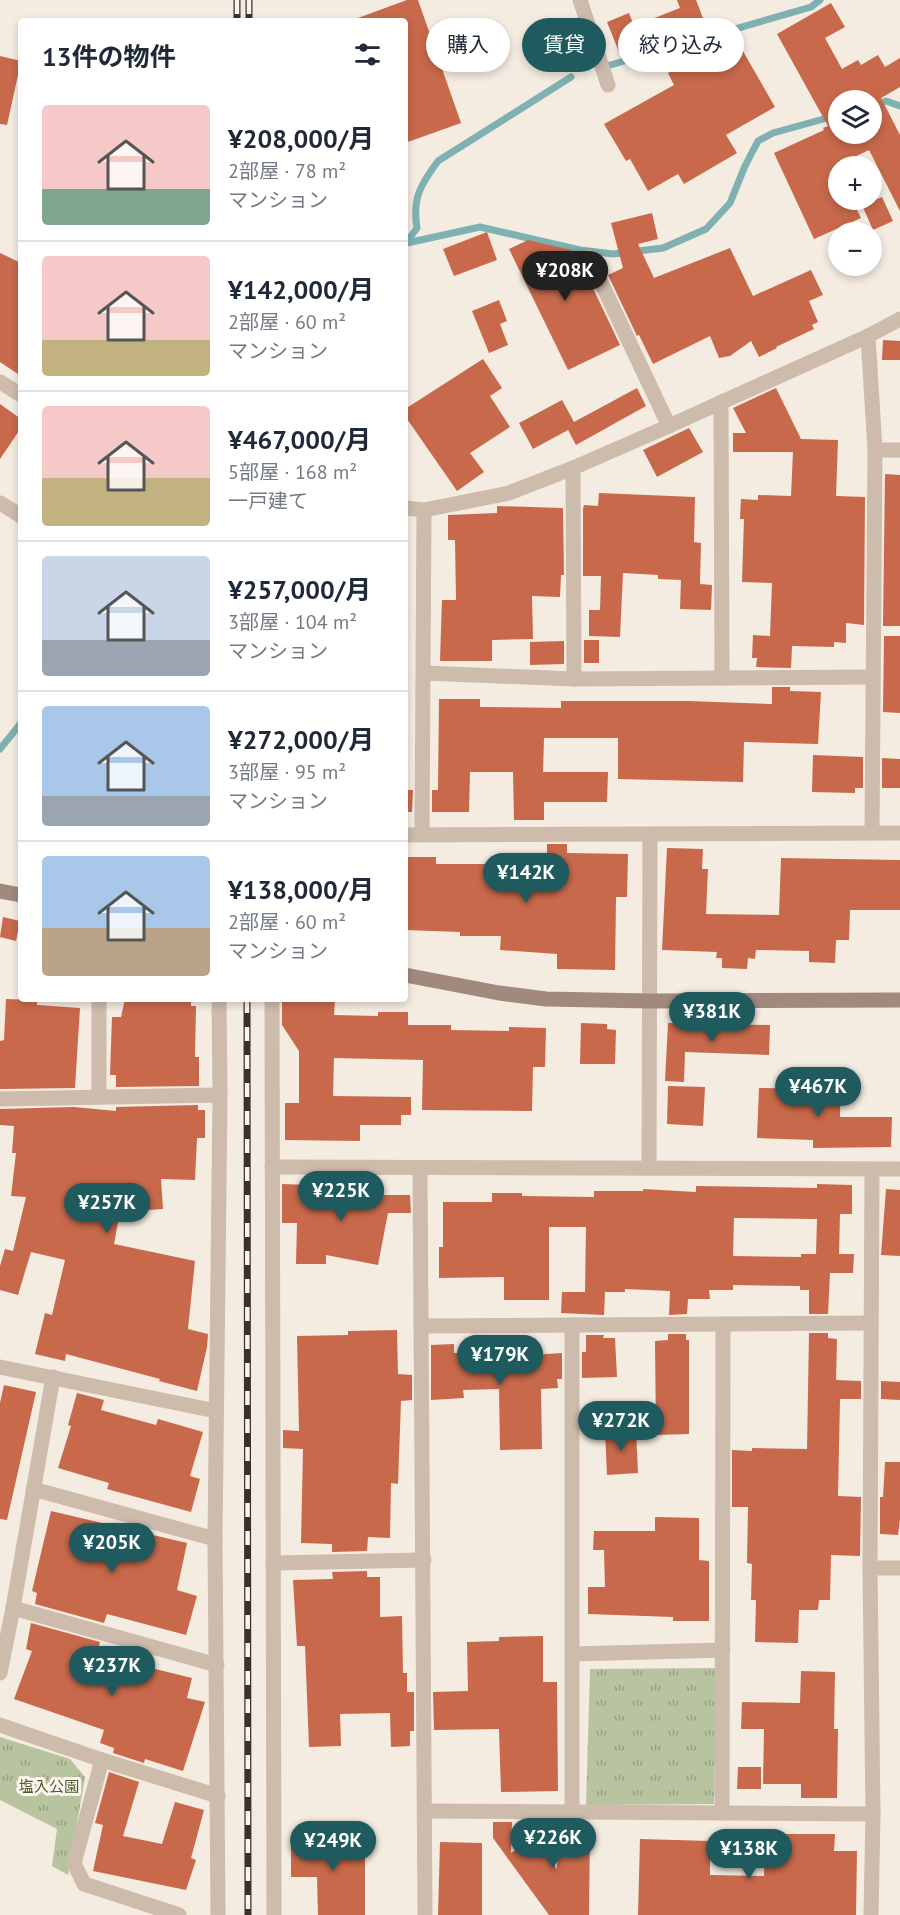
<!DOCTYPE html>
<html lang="ja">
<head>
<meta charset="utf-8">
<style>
  :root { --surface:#fff; --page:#f2f2f3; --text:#1f2937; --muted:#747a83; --line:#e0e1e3; --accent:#1f5a5e }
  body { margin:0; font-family:"PT Sans","Noto Sans JP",sans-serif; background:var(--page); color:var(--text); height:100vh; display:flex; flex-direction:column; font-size:22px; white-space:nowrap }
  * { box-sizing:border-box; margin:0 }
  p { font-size:20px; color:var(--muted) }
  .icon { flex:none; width:33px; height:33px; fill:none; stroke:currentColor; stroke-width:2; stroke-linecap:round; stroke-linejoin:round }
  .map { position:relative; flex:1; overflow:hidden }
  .side { position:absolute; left:18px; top:18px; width:390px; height:984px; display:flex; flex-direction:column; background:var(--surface); border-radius:6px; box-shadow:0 3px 9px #0003 }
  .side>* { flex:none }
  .guide { position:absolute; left:426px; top:18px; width:384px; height:54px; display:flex; gap:12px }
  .controls { position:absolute; left:828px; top:90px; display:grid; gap:12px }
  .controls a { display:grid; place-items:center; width:54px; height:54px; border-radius:50%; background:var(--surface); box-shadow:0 3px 9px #0003; font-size:30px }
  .price { position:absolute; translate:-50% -51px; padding:0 14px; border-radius:21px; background:var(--accent); color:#fff; font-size:20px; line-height:39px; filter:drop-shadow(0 2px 3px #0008) }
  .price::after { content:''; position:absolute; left:50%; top:36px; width:18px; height:14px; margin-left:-9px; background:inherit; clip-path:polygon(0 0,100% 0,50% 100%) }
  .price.current { background:#222; color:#fff }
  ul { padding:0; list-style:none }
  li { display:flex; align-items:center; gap:18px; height:150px; padding:0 24px }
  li+li { border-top:2px solid var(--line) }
  li span { display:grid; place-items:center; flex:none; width:168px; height:120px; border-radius:6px; color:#555 }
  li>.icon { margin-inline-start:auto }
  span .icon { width:72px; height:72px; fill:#fffc; stroke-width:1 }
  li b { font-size:26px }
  h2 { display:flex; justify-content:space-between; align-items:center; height:72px; padding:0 24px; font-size:26px }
  .chip { padding:0 21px; border-radius:27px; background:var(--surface); box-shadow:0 3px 9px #0003; font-size:21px; line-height:54px }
  .chip.current { background:var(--accent); color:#fff }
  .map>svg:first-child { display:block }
</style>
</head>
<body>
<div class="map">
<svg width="900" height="1915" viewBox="0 0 900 1915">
  <defs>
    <pattern id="park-tufts" width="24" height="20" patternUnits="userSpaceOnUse" patternTransform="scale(1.5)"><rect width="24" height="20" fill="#b8c4a0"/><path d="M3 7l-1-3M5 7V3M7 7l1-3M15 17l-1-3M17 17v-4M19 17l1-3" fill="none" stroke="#97a083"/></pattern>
  </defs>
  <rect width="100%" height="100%" fill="#f4ebe1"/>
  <!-- park -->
  <g fill="url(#park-tufts)">
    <polygon points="717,1668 714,1804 586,1805 590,1669"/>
    <polygon points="0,1737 70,1759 85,1777 68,1875 52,1866 57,1829 0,1800"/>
  </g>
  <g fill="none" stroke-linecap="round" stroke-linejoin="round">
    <!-- stream -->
    <g stroke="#7fb0b2" stroke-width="7">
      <polyline points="607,66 811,7 820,0"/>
      <polyline points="872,106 886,101 900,106"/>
      <polyline points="407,243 480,227 580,250 613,254 663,248 706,229 730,203 745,166 758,141 773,133 838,115"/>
      <path d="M 405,244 L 417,228 C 412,198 421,184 438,161 L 571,77"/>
      <polyline points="0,749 21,723"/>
    </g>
  </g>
  <!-- building -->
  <g fill="#c8694b" fill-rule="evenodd">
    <polygon points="407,0 418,0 461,123 405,143 405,21 356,21 355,19"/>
    <polygon points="677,0 696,0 706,26 669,40 666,33 619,52 607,22 629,13 634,26 680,8"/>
    <path d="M 831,3 L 845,27 L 825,38 L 842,69 L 858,60 L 861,65 L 878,55 L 885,67 L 900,58 L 900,87 L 881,98 L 900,135 L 900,211 L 869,150 L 838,165 L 838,200 L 852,200 L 861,218 L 814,239 L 774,153 L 824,130 L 823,128 L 828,126 L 777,34 ZM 838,100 L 872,100 L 872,134 L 838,134 Z"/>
    <polygon points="740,46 775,107 726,135 737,153 684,184 678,174 648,191 630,159 626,161 604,124 674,85 668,73 689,61 696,72"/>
    <polygon points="0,56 21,61 7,125 0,124"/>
    <polygon points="882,197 893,221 873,230 862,205"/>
    <polygon points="652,213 658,239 638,244 654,278 730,248 753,296 811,270 823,295 809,301 818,322 812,325 814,329 776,347 777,348 759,357 751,341 730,356 719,358 710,336 653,364 639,335 637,336 608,275 623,268 611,223"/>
    <polygon points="487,232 497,260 454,276 443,249"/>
    <polygon points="528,240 571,250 591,284 620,345 568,370 509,249"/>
    <polygon points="0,253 21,263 21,376 0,362"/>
    <polygon points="499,300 507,321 500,324 508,345 489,353 472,311"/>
    <polygon points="883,340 900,341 900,360 882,360"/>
    <polygon points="483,359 502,388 490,396 510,427 470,453 484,472 457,491 405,416 405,409"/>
    <polygon points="637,388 646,406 576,445 568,430 533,449 519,423 562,400 574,422"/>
    <polygon points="776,388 801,439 838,440 836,496 865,497 864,625 846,623 846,643 834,642 834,647 792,646 791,668 756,667 757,658 752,658 753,635 770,636 772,583 742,582 744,519 740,519 741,499 758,500 758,495 791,496 793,452 733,452 733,433 746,433 733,408"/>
    <polygon points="0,404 21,419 21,428 0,459"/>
    <polygon points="689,428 703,452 657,477 643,450"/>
    <polygon points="885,474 900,475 900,626 883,626"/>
    <polygon points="599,493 695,497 694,542 701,543 700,584 712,585 711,610 680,609 681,580 658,579 658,575 623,573 620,637 589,636 589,610 600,610 601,576 583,576 583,509 584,505 598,506"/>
    <polygon points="497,506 563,508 564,575 561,575 560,597 532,596 533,639 492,640 492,661 440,661 442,600 456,600 455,540 448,540 448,515 497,513"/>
    <polygon points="884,636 900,636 900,713 883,712"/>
    <rect x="584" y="640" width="15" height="23"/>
    <polygon points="564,641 564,664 530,665 530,642"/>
    <polygon points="772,687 790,687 790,691 821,692 818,744 744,742 743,782 618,779 618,738 544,738 543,772 608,772 607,802 544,802 544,820 514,820 513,772 470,772 469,812 432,812 432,790 438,790 439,699 480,699 480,707 561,708 561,701 688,701 772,704"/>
    <polygon points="813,755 863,757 863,788 855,788 855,793 812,792"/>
    <polygon points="882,758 900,759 900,788 882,788"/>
    <polygon points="405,790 413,790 412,812 405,812"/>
    <polygon points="547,844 567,844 567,853 628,854 627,897 616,897 615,970 557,969 557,954 500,950 501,936 460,936 460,932 405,930 407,857 436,857 436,864 492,864 492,869 544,869 545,863 547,863"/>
    <polygon points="667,848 703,849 702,869 708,869 706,914 779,915 781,858 900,860 900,910 850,910 849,940 836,940 835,963 809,962 809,951 756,950 755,959 748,958 747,969 722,968 722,958 716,958 717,952 662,950"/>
    <polygon points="3,917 20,921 16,941 0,937"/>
    <polygon points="6,999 37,1000 37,1005 80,1008 75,1088 0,1089 0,1041 4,1040"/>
    <polygon points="125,999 191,999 191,1006 196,1006 195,1057 199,1057 199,1086 116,1087 116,1075 110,1075 112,1017 121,1017"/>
    <polygon points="282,999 335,999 334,1015 378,1016 378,1012 408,1012 408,1025 451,1025 451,1030 509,1031 509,1027 546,1028 545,1067 533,1067 532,1111 422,1110 423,1060 334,1058 333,1096 411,1097 411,1115 401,1115 401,1125 360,1125 360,1141 285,1140 285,1103 299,1103 299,1051 282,1025"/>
    <polygon points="581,1023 607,1024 607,1029 616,1030 615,1064 580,1064"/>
    <polygon points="668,1023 770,1025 769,1055 685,1052 684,1082 665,1081"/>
    <polygon points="821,1071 841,1072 840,1117 892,1117 891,1147 813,1148 813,1140 757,1138 759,1088 821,1089"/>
    <polygon points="668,1086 705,1087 703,1126 667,1124"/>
    <polygon points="198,1105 198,1110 205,1110 205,1138 197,1138 195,1180 161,1179 163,1209 120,1212 114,1244 195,1261 188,1329 208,1334 207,1347 197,1391 159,1381 160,1379 66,1354 65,1361 35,1354 45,1313 52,1315 65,1260 31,1252 18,1295 0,1290 0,1266 5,1249 13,1251 26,1197 11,1196 16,1153 12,1153 14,1126 0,1125 0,1109 74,1107 116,1111 116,1107"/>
    <polygon points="347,1180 380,1180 381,1195 410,1195 411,1213 388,1213 378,1265 326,1255 326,1264 296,1264 297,1223 282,1223 282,1184 310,1185 309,1200 348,1200"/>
    <path d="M 817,1184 L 852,1185 L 852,1214 L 840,1214 L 839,1254 L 854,1254 L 853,1273 L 830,1273 L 828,1314 L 809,1314 L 809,1290 L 800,1290 L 800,1286 L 733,1285 L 733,1290 L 709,1290 L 710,1299 L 688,1299 L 687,1314 L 669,1315 L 670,1291 L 625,1289 L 625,1292 L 605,1292 L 604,1315 L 561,1313 L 562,1292 L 585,1292 L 586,1227 L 549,1227 L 549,1300 L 504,1300 L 504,1277 L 439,1278 L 439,1247 L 443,1247 L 443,1202 L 492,1202 L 492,1193 L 522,1193 L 522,1196 L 594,1197 L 594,1191 L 643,1191 L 643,1189 L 696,1192 L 696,1186 L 817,1188 ZM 734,1218 L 817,1219 L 816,1254 L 801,1254 L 801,1257 L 733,1256 Z"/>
    <polygon points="886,1189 900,1190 900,1256 881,1255"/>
    <polygon points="397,1330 398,1374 412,1375 412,1400 401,1401 398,1484 391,1483 390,1538 368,1537 367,1551 332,1552 332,1544 301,1543 303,1449 283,1448 283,1430 299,1431 297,1336 348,1335 348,1331"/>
    <polygon points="809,1333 828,1333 828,1338 837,1339 836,1380 861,1381 861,1399 840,1399 838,1496 861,1497 860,1556 831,1555 830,1600 819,1600 818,1610 799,1610 798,1643 755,1642 756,1600 751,1600 752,1564 747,1563 748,1507 732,1507 732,1450 752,1451 752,1448 807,1449"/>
    <polygon points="668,1334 686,1334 686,1340 689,1340 689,1434 656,1435 655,1341 668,1340"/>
    <polygon points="586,1335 604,1335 603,1338 615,1338 617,1377 582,1378 582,1352 586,1352"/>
    <polygon points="499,1336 517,1337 516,1356 562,1353 562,1379 557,1379 558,1388 541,1389 542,1449 500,1450 499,1389 463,1390 464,1398 431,1400 431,1345 454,1344 454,1353 499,1352"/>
    <polygon points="881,1381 900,1382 900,1400 881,1399"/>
    <polygon points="4,1385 36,1392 7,1520 0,1519 0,1403"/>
    <polygon points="77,1393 104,1400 101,1410 156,1425 158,1419 203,1432 190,1476 200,1479 191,1512 107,1489 109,1483 58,1468 71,1426 68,1425"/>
    <polygon points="636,1430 638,1473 607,1475 605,1431"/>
    <polygon points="885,1462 900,1462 900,1519 898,1535 880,1534 880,1497 883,1497"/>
    <polygon points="51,1511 187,1543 177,1590 197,1596 186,1635 107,1614 104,1623 35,1604 37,1593 32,1591"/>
    <polygon points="655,1517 699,1518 699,1560 709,1561 709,1621 673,1621 673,1617 588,1614 588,1587 605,1587 604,1550 593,1550 594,1531 655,1531"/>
    <polygon points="367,1571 367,1577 380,1577 380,1617 402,1616 403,1673 407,1673 407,1692 414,1692 414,1731 410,1731 410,1746 391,1747 390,1713 340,1714 341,1746 309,1747 305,1646 297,1646 293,1580 333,1579 332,1572"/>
    <polygon points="31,1623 100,1642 98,1650 148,1663 147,1667 192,1678 187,1698 205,1702 183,1771 145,1759 144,1763 113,1753 114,1748 100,1743 104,1730 14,1699 32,1651 26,1649"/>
    <polygon points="543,1636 543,1682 557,1682 558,1791 501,1792 499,1729 434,1730 433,1692 468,1691 467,1642 499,1641 499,1637"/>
    <polygon points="801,1671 835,1672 834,1729 838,1729 837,1798 801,1798 801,1784 763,1784 764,1729 741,1729 742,1702 800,1703"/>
    <polygon points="738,1767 761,1767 761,1789 737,1789"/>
    <polygon points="109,1772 139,1782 123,1836 162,1844 175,1802 204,1810 191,1858 196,1860 186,1890 93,1871 103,1825 95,1823"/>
    <polygon points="493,1822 512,1822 511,1853 534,1837 557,1869 558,1828 590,1828 589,1915 549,1915 493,1838"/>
    <polygon points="765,1834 835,1834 834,1851 857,1851 856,1915 638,1915 640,1839 710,1841 710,1875 764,1876"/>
    <polygon points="291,1838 365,1838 365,1915 318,1915 317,1877 291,1877"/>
    <polygon points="440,1842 482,1843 482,1915 438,1915"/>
  </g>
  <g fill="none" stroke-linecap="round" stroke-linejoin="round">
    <!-- street -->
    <g stroke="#cdbbac" stroke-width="15">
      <polyline points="580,0 608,85"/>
      <polyline points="589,257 669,426"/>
      <polyline points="868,336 875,450 872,832"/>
      <polyline points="0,382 21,395"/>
      <polyline points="721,402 722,678"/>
      <polyline points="875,450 900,450"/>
      <polyline points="573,468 574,679"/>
      <polyline points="0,503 21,516"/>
      <polyline points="405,508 424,510 509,493 573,468 669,426 868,336 900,319"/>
      <polyline points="424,673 574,679 873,677"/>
      <polyline points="422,834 424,510"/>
      <polyline points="405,835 900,833"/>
      <polyline points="272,999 274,1915"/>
      <polyline points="99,1097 99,999"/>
      <polyline points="0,1099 220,1095"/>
      <polyline points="272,1167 900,1169"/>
      <polyline points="420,1168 425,1915"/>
      <polyline points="649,1168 650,835"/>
      <polyline points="421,1326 871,1323"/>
      <polyline points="0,1367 216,1411"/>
      <polyline points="33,1489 215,1539"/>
      <polyline points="273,1563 424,1560"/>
      <polyline points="870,1568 900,1568"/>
      <polyline points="13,1608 217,1665"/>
      <polyline points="573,1654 723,1650"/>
      <polyline points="0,1673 13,1608 53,1377"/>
      <polyline points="0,1725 102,1760 218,1796"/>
      <polyline points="102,1760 74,1863 84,1884 179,1915"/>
      <polyline points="425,1811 873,1814"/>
      <polyline points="572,1812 572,1325"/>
      <polyline points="722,1813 723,1324"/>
      <polyline points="218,1915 215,1539 220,1095 219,999"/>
      <polyline points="871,1915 873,1814 870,1568 872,1169"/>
    </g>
    <!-- secondary -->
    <g stroke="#a18a7d" stroke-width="15">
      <polyline points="0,891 21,895"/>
      <polyline points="405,975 499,993 546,999 649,1001 900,1000"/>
    </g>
    <defs>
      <g id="rail">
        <polyline points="237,0 237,21"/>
        <polyline points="249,0 249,21"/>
        <polyline points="247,999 248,1915"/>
      </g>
    </defs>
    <!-- rail casing -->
    <use href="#rail" stroke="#3b302b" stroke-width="7"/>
    <!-- rail -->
    <use href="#rail" stroke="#fbf5ee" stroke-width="4.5" stroke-dasharray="14" stroke-linecap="butt"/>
  </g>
  <g text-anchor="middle" stroke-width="6" stroke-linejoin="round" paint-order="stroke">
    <!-- park labels -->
    <g font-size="15" fill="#4a5a2e" stroke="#fbf5ee">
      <text x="49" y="1792">塩入公園</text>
    </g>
  </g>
</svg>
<div class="controls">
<a><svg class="icon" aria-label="layers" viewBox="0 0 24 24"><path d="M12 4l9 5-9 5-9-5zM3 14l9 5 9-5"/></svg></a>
<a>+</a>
<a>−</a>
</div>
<b class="price current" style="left:565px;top:302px">¥208K</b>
<b class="price" style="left:526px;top:904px">¥142K</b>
<b class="price" style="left:712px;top:1043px">¥381K</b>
<b class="price" style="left:818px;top:1118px">¥467K</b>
<b class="price" style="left:341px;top:1222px">¥225K</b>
<b class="price" style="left:107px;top:1234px">¥257K</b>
<b class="price" style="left:500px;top:1386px">¥179K</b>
<b class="price" style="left:621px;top:1452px">¥272K</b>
<b class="price" style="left:112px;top:1574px">¥205K</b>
<b class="price" style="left:112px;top:1697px">¥237K</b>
<b class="price" style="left:553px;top:1869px">¥226K</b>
<b class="price" style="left:333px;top:1872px">¥249K</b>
<b class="price" style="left:749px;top:1880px">¥138K</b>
<div class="guide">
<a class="chip">購入</a>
<a class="chip current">賃貸</a>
<a class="chip">絞り込み</a>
</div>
<section class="side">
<h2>13件の物件<svg class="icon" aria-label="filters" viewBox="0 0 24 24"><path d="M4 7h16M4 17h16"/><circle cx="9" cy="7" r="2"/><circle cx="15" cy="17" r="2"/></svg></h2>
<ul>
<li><span style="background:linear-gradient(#f6c9c9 70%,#7fa58c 0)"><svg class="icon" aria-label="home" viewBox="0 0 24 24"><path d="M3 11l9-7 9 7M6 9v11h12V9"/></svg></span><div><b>¥208,000/月</b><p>2部屋 · 78 m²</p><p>マンション</p></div></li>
<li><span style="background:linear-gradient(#f6c9c9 70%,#c2b280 0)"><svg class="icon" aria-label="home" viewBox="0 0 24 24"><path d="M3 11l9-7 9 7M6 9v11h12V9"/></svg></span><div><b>¥142,000/月</b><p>2部屋 · 60 m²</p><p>マンション</p></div></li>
<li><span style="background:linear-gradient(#f6c9c9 60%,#c2b280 0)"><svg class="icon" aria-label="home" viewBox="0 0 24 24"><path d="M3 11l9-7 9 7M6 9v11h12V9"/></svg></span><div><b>¥467,000/月</b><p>5部屋 · 168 m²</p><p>一戸建て</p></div></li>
<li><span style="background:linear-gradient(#c9d6e8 70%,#9aa5b1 0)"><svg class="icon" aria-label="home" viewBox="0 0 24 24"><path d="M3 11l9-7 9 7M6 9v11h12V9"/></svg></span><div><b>¥257,000/月</b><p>3部屋 · 104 m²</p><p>マンション</p></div></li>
<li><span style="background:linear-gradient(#a9c7e8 75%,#9aa5b1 0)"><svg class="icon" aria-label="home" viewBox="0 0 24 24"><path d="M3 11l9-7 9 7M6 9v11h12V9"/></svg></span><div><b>¥272,000/月</b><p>3部屋 · 95 m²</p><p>マンション</p></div></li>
<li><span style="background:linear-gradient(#a9c7e8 60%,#b9a48a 0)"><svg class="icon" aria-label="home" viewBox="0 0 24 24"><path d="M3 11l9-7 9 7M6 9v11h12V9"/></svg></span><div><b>¥138,000/月</b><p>2部屋 · 60 m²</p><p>マンション</p></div></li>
</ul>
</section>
</div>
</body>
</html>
